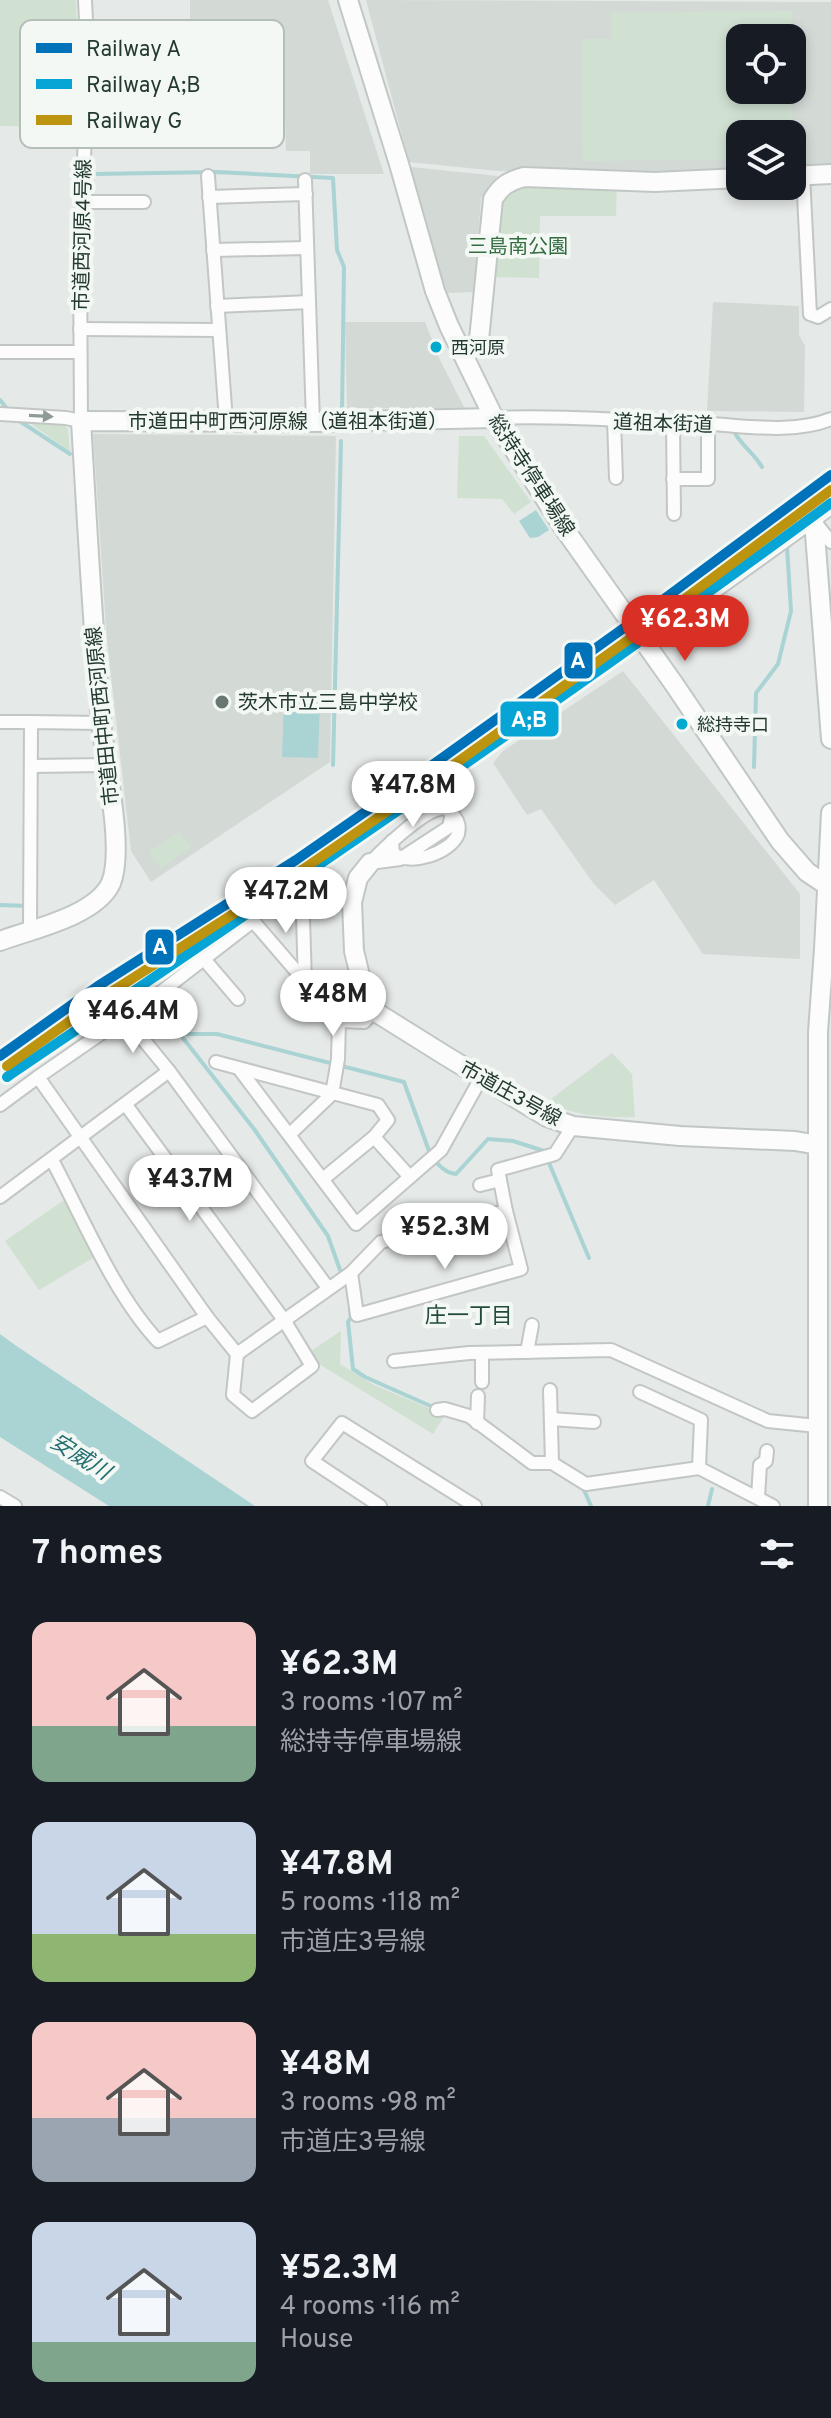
<!DOCTYPE html>
<html lang="en">
<head>
<meta charset="utf-8">
<style>
  :root { --surface:#171b24; --page:#242831; --text:#f1f3f6; --muted:#9ea1a6; --accent:#d93025 }
  body { margin:0; font-family:Overpass,"Noto Sans JP",sans-serif; background:var(--page); color:var(--text); height:100vh; display:flex; flex-direction:column; font-size:30px; white-space:nowrap }
  * { box-sizing:border-box; margin:0 }
  p { font-size:26px; color:var(--muted) }
  .icon { flex:none; width:44px; height:44px; fill:none; stroke:currentColor; stroke-width:2; stroke-linecap:round; stroke-linejoin:round }
  .map { position:relative; height:1506px; overflow:hidden }
  .panel { display:flex; flex-direction:column; background:var(--surface); flex:1 }
  .panel>* { flex:none }
  .tools { position:absolute; left:726px; top:24px; display:grid; gap:16px }
  .tools a { display:grid; place-items:center; width:80px; height:80px; border-radius:16px; background:var(--surface); box-shadow:0 4px 12px #0003; font-size:40px }
  .price { position:absolute; translate:-50% -68px; padding:0 18px; border-radius:28px; background:#fff; color:#222; font-size:26px; line-height:52px; filter:drop-shadow(0 2px 4px #0008) }
  .price::after { content:''; position:absolute; left:50%; top:48px; width:24px; height:18px; margin-left:-12px; background:inherit; clip-path:polygon(0 0,100% 0,50% 100%) }
  .price.active { background:var(--accent); color:#fff }
  ul { padding:0; list-style:none }
  li { display:flex; align-items:center; gap:24px; height:200px; padding:0 32px }
  li span { display:grid; place-items:center; flex:none; width:224px; height:160px; border-radius:16px; color:#555 }
  li>.icon { margin-inline-start:auto }
  span .icon { width:96px; height:96px; fill:#fffc; stroke-width:1 }
  li b { font-size:34px }
  h2 { display:flex; justify-content:space-between; align-items:center; height:96px; padding:0 32px; font-size:34px }
  .map>svg:first-child { display:block }
</style>
</head>
<body>
<div class="map">
<svg width="831" height="1506" viewBox="0 0 831 1506">
  <rect width="100%" height="100%" fill="#e5e9e7"/>
  <!-- built -->
  <g fill="#d3dad6" fill-rule="evenodd">
    <polygon points="190,0 328,0 384,174 310,174 310,151 286,151 285,117 190,119"/>
    <path d="M 366,0 L 831,2 L 831,168 L 792,171 L 792,134 L 740,134 L 740,172 L 498,171 L 409,162 ZM 740,38 L 792,38 L 792,90 L 740,90 Z"/>
    <polygon points="411,167 498,176 481,198 474,292 447,293 415,189"/>
    <polygon points="713,302 799,306 799,335 805,346 804,412 707,411"/>
    <polygon points="345,322 425,322 440,360 465,409 347,408"/>
    <polygon points="93,434 336,436 330,762 151,882 131,851 107,641"/>
    <polygon points="623,671 800,894 800,959 703,954 654,880 615,905 593,883 541,809 527,815 493,763 503,751"/>
  </g>
  <!-- green -->
  <g fill="#d0e1d2">
    <polygon points="0,0 76,0 79,127 0,126"/>
    <polygon points="791,11 792,38 740,38 740,90 792,90 793,159 792,134 740,134 740,160 583,161 582,39 612,39 612,13"/>
    <polygon points="514,185 617,185 616,216 540,216 539,278 494,277 500,209 503,199"/>
    <polygon points="26,420 60,420 68,429 70,452"/>
    <polygon points="459,436 484,436 531,502 514,514 502,499 457,498"/>
    <polygon points="179,832 191,847 161,868 149,852"/>
    <path d="M 612,1053 L 632,1074 L 635,1117 C 604,1118 575,1116 547,1102 Z"/>
    <polygon points="67,1198 98,1255 39,1290 5,1241"/>
    <polygon points="341,1331 340,1364 374,1385 445,1415 433,1434 319,1364 311,1351"/>
  </g>
  <!-- water -->
  <g fill="#aad3d3">
    <polygon points="536,510 549,530 538,537 530,538 519,521"/>
    <polygon points="284,700 320,701 318,758 282,757"/>
    <polygon points="0,1334 15,1345 255,1506 109,1506 0,1437"/>
  </g>
  <g fill="none" stroke-linecap="round" stroke-linejoin="round">
    <!-- stream -->
    <g stroke="#aad3d3" stroke-width="4">
      <polyline points="94,174 217,172 333,178 337,250 344,267 342,413"/>
      <polyline points="0,400 9,411"/>
      <polyline points="18,420 70,454"/>
      <path d="M 735,433 C 741,445 754,453 762,467"/>
      <polyline points="333,765 341,441"/>
      <polyline points="754,767 756,693 778,664 791,611 787,547 790,544"/>
      <polyline points="0,905 29,906"/>
      <polyline points="149,978 160,1003 183,1038 254,1129 328,1236 340,1270"/>
      <path d="M 181,1034 L 217,1034 L 404,1082 L 429,1151 C 435,1162 444,1173 456,1174 L 488,1139 L 513,1141 L 544,1151 L 589,1258"/>
      <polyline points="350,1310 351,1317 348,1322 353,1369 365,1377 435,1408"/>
      <polyline points="584,1490 591,1506"/>
      <polyline points="708,1506 712,1489"/>
    </g>
    <defs>
      <g id="street">
        <polyline points="803,175 810,314 818,317 831,309"/>
        <polyline points="208,176 226,421"/>
        <polyline points="305,180 313,422"/>
        <polyline points="209,197 306,194"/>
        <polyline points="83,202 144,202"/>
        <polyline points="213,250 307,248"/>
        <polyline points="217,306 309,302"/>
        <polyline points="80,329 219,330"/>
        <polyline points="0,352 80,352"/>
        <polyline points="0,414 66,418 81,421 80,254 88,63 85,0"/>
        <path d="M 494,418 C 566,415 638,422 709,424 C 748,426 794,434 831,419"/>
        <polyline points="614,420 616,478"/>
        <polyline points="673,424 674,514"/>
        <polyline points="673,479 708,479 708,424"/>
        <polyline points="814,521 831,542"/>
        <polyline points="660,631 831,508"/>
        <polyline points="0,722 31,722"/>
        <polyline points="32,766 105,765"/>
        <path d="M 392,841 L 393,853 C 409,867 451,853 458,834 C 460,827 458,821 454,816 C 450,811 446,807 439,809 C 422,812 382,850 370,863 L 400,859 L 449,827 L 452,813"/>
        <polyline points="302,885 305,983"/>
        <polyline points="30,930 31,722 101,723"/>
        <polyline points="203,958 238,999"/>
        <polyline points="374,1011 364,1022 339,1021 253,921 161,992 38,1077 207,1317 237,1354 351,1273 381,1242 506,1211 498,1170 555,1154 573,1126"/>
        <polyline points="124,1016 169,1071"/>
        <polyline points="216,1062 378,1105 388,1120 374,1137"/>
        <polyline points="240,1070 356,1224 441,1150 481,1078"/>
        <polyline points="0,1105 38,1077"/>
        <polyline points="126,1105 284,1320 312,1366 252,1411 233,1395 237,1354"/>
        <polyline points="290,1134 332,1094 338,1059 339,1021"/>
        <path d="M 52,1160 C 83,1218 114,1294 158,1341 L 207,1317"/>
        <polyline points="323,1179 374,1137 409,1176"/>
        <polyline points="480,1185 500,1180"/>
        <polyline points="0,1197 169,1071 328,1288"/>
        <polyline points="351,1273 357,1315 521,1269 506,1211"/>
        <polyline points="527,1352 532,1325"/>
        <polyline points="482,1354 482,1382"/>
        <polyline points="394,1361 469,1353 611,1350 768,1421 817,1426"/>
        <polyline points="550,1390 552,1463"/>
        <polyline points="640,1392 701,1420 699,1468"/>
        <polyline points="437,1410 445,1409 469,1416 532,1463 552,1463 586,1484 699,1468 773,1506"/>
        <polyline points="551,1419 594,1422"/>
        <polyline points="477,1423 478,1396"/>
        <polyline points="0,1497 15,1506"/>
        <polyline points="758,1497 760,1465 766,1461 767,1451"/>
        <polyline points="380,1506 312,1461 342,1423 475,1506"/>
      </g>
      <g id="secondary">
        <polyline points="348,0 399,164 435,291 449,326 494,418 563,527 674,684 780,841 807,872 831,888"/>
        <polyline points="792,176 831,174"/>
        <path d="M 462,351 L 473,349 L 479,340 L 493,199 C 502,185 509,181 524,177 L 655,182 L 740,178"/>
        <polyline points="814,521 831,739"/>
        <polyline points="370,863 358,878 352,902 354,951 364,992 374,1011 446,1056 547,1117 573,1126 680,1136 795,1141 818,1145"/>
        <path d="M 0,941 C 32,929 96,916 111,883 C 125,849 104,759 101,720 C 92,620 87,521 81,421 L 313,422 L 494,418"/>
        <polyline points="818,1506 818,1032 824,949 831,813"/>
      </g>
    </defs>
    <!-- street casing -->
    <use href="#street" stroke="#c2c6c4" stroke-width="16"/>
    <!-- secondary casing -->
    <use href="#secondary" stroke="#c0c7c4" stroke-width="22"/>
    <!-- street -->
    <use href="#street" stroke="#fbfcfb" stroke-width="12"/>
    <!-- secondary -->
    <use href="#secondary" stroke="#fbfcfb" stroke-width="18"/>
    <defs>
      <polyline id="rail-1" points="0,1056 98,986 296,860 424,771 656,605 831,475"/>
      <path id="rail-2" d="M 7,1077 C 284,889 561,702 831,503"/>
      <polyline id="rail-3" points="7,1066 105,996 302,870 431,781 663,615 831,490"/>
    </defs>
    <!-- rail-1 casing -->
    <use href="#rail-1" stroke="#f3f8f5" stroke-width="16"/>
    <!-- rail-2 casing -->
    <use href="#rail-2" stroke="#f3f8f5" stroke-width="16"/>
    <!-- rail-3 casing -->
    <use href="#rail-3" stroke="#f3f8f5" stroke-width="16"/>
    <!-- rail-1 -->
    <use href="#rail-1" stroke="#0072ba" stroke-width="10"/>
    <!-- rail-2 -->
    <use href="#rail-2" stroke="#07a4d6" stroke-width="10"/>
    <!-- rail-3 -->
    <use href="#rail-3" stroke="#bd940f" stroke-width="10"/>
  </g>
  <!-- one-way arrows -->
  <defs><path id="oneway-solid" d="M-6-.8H1V-3.2L6.5 0L1 3.2V.8H-6Z" transform="scale(2)"/></defs>
  <use fill="#909b96" href="#oneway-solid" transform="translate(41 416) rotate(3)"/>
  <!-- markers -->
  <g fill="#00a9ce" stroke="#f3f8f5" stroke-width="3">
    <circle cx="436" cy="347" r="7"/>
    <circle cx="682" cy="724" r="7"/>
  </g>
  <circle fill="#687771" stroke="#f3f8f5" stroke-width="3" cx="222" cy="702" r="8"/>
  <g text-anchor="middle" stroke-width="8" stroke-linejoin="round" paint-order="stroke">
    <!-- bus labels -->
    <g font-size="18" fill="#243a31" stroke="#f3f8f5" text-anchor="start">
      <text x="451" y="354">西河原</text>
      <text x="697" y="731">総持寺口</text>
    </g>
    <!-- street labels -->
    <g font-size="20" fill="#243a31" stroke="#f3f8f5">
      <text transform="translate(82 235) rotate(-89)" y="7">市道西河原4号線</text>
      <text x="288" y="428">市道田中町西河原線（道祖本街道）</text>
      <text transform="translate(663 423) rotate(2)" y="7">道祖本街道</text>
      <text transform="translate(532 475) rotate(57)" y="7">総持寺停車場線</text>
      <text transform="translate(102 716) rotate(-96)" y="7">市道田中町西河原線</text>
      <text transform="translate(511 1093) rotate(29)" y="7">市道庄3号線</text>
    </g>
    <!-- park labels -->
    <g font-size="20" fill="#336d40" stroke="#f3f8f5">
      <text x="518" y="253">三島南公園</text>
    </g>
    <!-- poi labels -->
    <g font-size="20" fill="#243a31" stroke="#f3f8f5" text-anchor="start">
      <text x="238" y="709">茨木市立三島中学校</text>
    </g>
    <!-- neighbourhood labels -->
    <g font-size="22" fill="#224b3b" stroke="#f3f8f5">
      <text x="469" y="1323">庄一丁目</text>
    </g>
    <!-- water labels -->
    <g font-size="22" font-style="italic" fill="#256f70" stroke="#f3f8f5">
      <text transform="translate(81 1456) rotate(32)" y="8">安威川</text>
    </g>
  </g>
  <!-- legend -->
  <rect x="20" y="20" width="264" height="128" rx="12" fill="#f3f8f5" stroke="#b5bfba" stroke-width="2"/>
  <rect x="36" y="43" width="36" height="10" fill="#0072ba"/>
  <rect x="36" y="79" width="36" height="10" fill="#07a4d6"/>
  <rect x="36" y="115" width="36" height="10" fill="#bd940f"/>
  <g font-size="22" fill="#243a31">
    <text x="86" y="56">Railway A</text>
    <text x="86" y="92">Railway A;B</text>
    <text x="86" y="128">Railway G</text>
  </g>
  <g stroke="#f3f8f5" stroke-width="3">
    <rect x="563" y="641" width="31" height="39" rx="8" fill="#0072ba"/>
    <rect x="499" y="700" width="61" height="38" rx="8" fill="#07a4d6"/>
    <rect x="144" y="928" width="31" height="38" rx="8" fill="#0072ba"/>
  </g>
  <g font-size="22" text-anchor="middle" font-weight="bold" fill="#fff">
    <text x="578" y="668">A</text>
    <text x="529" y="727">A;B</text>
    <text x="160" y="954">A</text>
  </g>
</svg>
<div class="tools">
<a><svg class="icon" aria-label="locate" viewBox="0 0 24 24"><circle cx="12" cy="12" r="6"/><path d="M12 2v4M12 18v4M2 12h4M18 12h4"/></svg></a>
<a><svg class="icon" aria-label="layers" viewBox="0 0 24 24"><path d="M12 4l9 5-9 5-9-5zM3 14l9 5 9-5"/></svg></a>
</div>
<b class="price active" style="left:685px;top:663px">¥62.3M</b>
<b class="price" style="left:413px;top:829px">¥47.8M</b>
<b class="price" style="left:286px;top:935px">¥47.2M</b>
<b class="price" style="left:333px;top:1038px">¥48M</b>
<b class="price" style="left:133px;top:1055px">¥46.4M</b>
<b class="price" style="left:190px;top:1223px">¥43.7M</b>
<b class="price" style="left:445px;top:1271px">¥52.3M</b>
</div>
<section class="panel">
<h2>7 homes<svg class="icon" aria-label="filters" viewBox="0 0 24 24"><path d="M4 7h16M4 17h16"/><circle cx="9" cy="7" r="2"/><circle cx="15" cy="17" r="2"/></svg></h2>
<ul>
<li><span style="background:linear-gradient(#f6c9c9 65%,#7fa58c 0)"><svg class="icon" aria-label="home" viewBox="0 0 24 24"><path d="M3 11l9-7 9 7M6 9v11h12V9"/></svg></span><div><b>¥62.3M</b><p>3 rooms · 107 m²</p><p>総持寺停車場線</p></div></li>
<li><span style="background:linear-gradient(#c9d6e8 70%,#8fb573 0)"><svg class="icon" aria-label="home" viewBox="0 0 24 24"><path d="M3 11l9-7 9 7M6 9v11h12V9"/></svg></span><div><b>¥47.8M</b><p>5 rooms · 118 m²</p><p>市道庄3号線</p></div></li>
<li><span style="background:linear-gradient(#f6c9c9 60%,#9aa5b1 0)"><svg class="icon" aria-label="home" viewBox="0 0 24 24"><path d="M3 11l9-7 9 7M6 9v11h12V9"/></svg></span><div><b>¥48M</b><p>3 rooms · 98 m²</p><p>市道庄3号線</p></div></li>
<li><span style="background:linear-gradient(#c9d6e8 75%,#7fa58c 0)"><svg class="icon" aria-label="home" viewBox="0 0 24 24"><path d="M3 11l9-7 9 7M6 9v11h12V9"/></svg></span><div><b>¥52.3M</b><p>4 rooms · 116 m²</p><p>House</p></div></li>
</ul>
</section>
</body>
</html>
